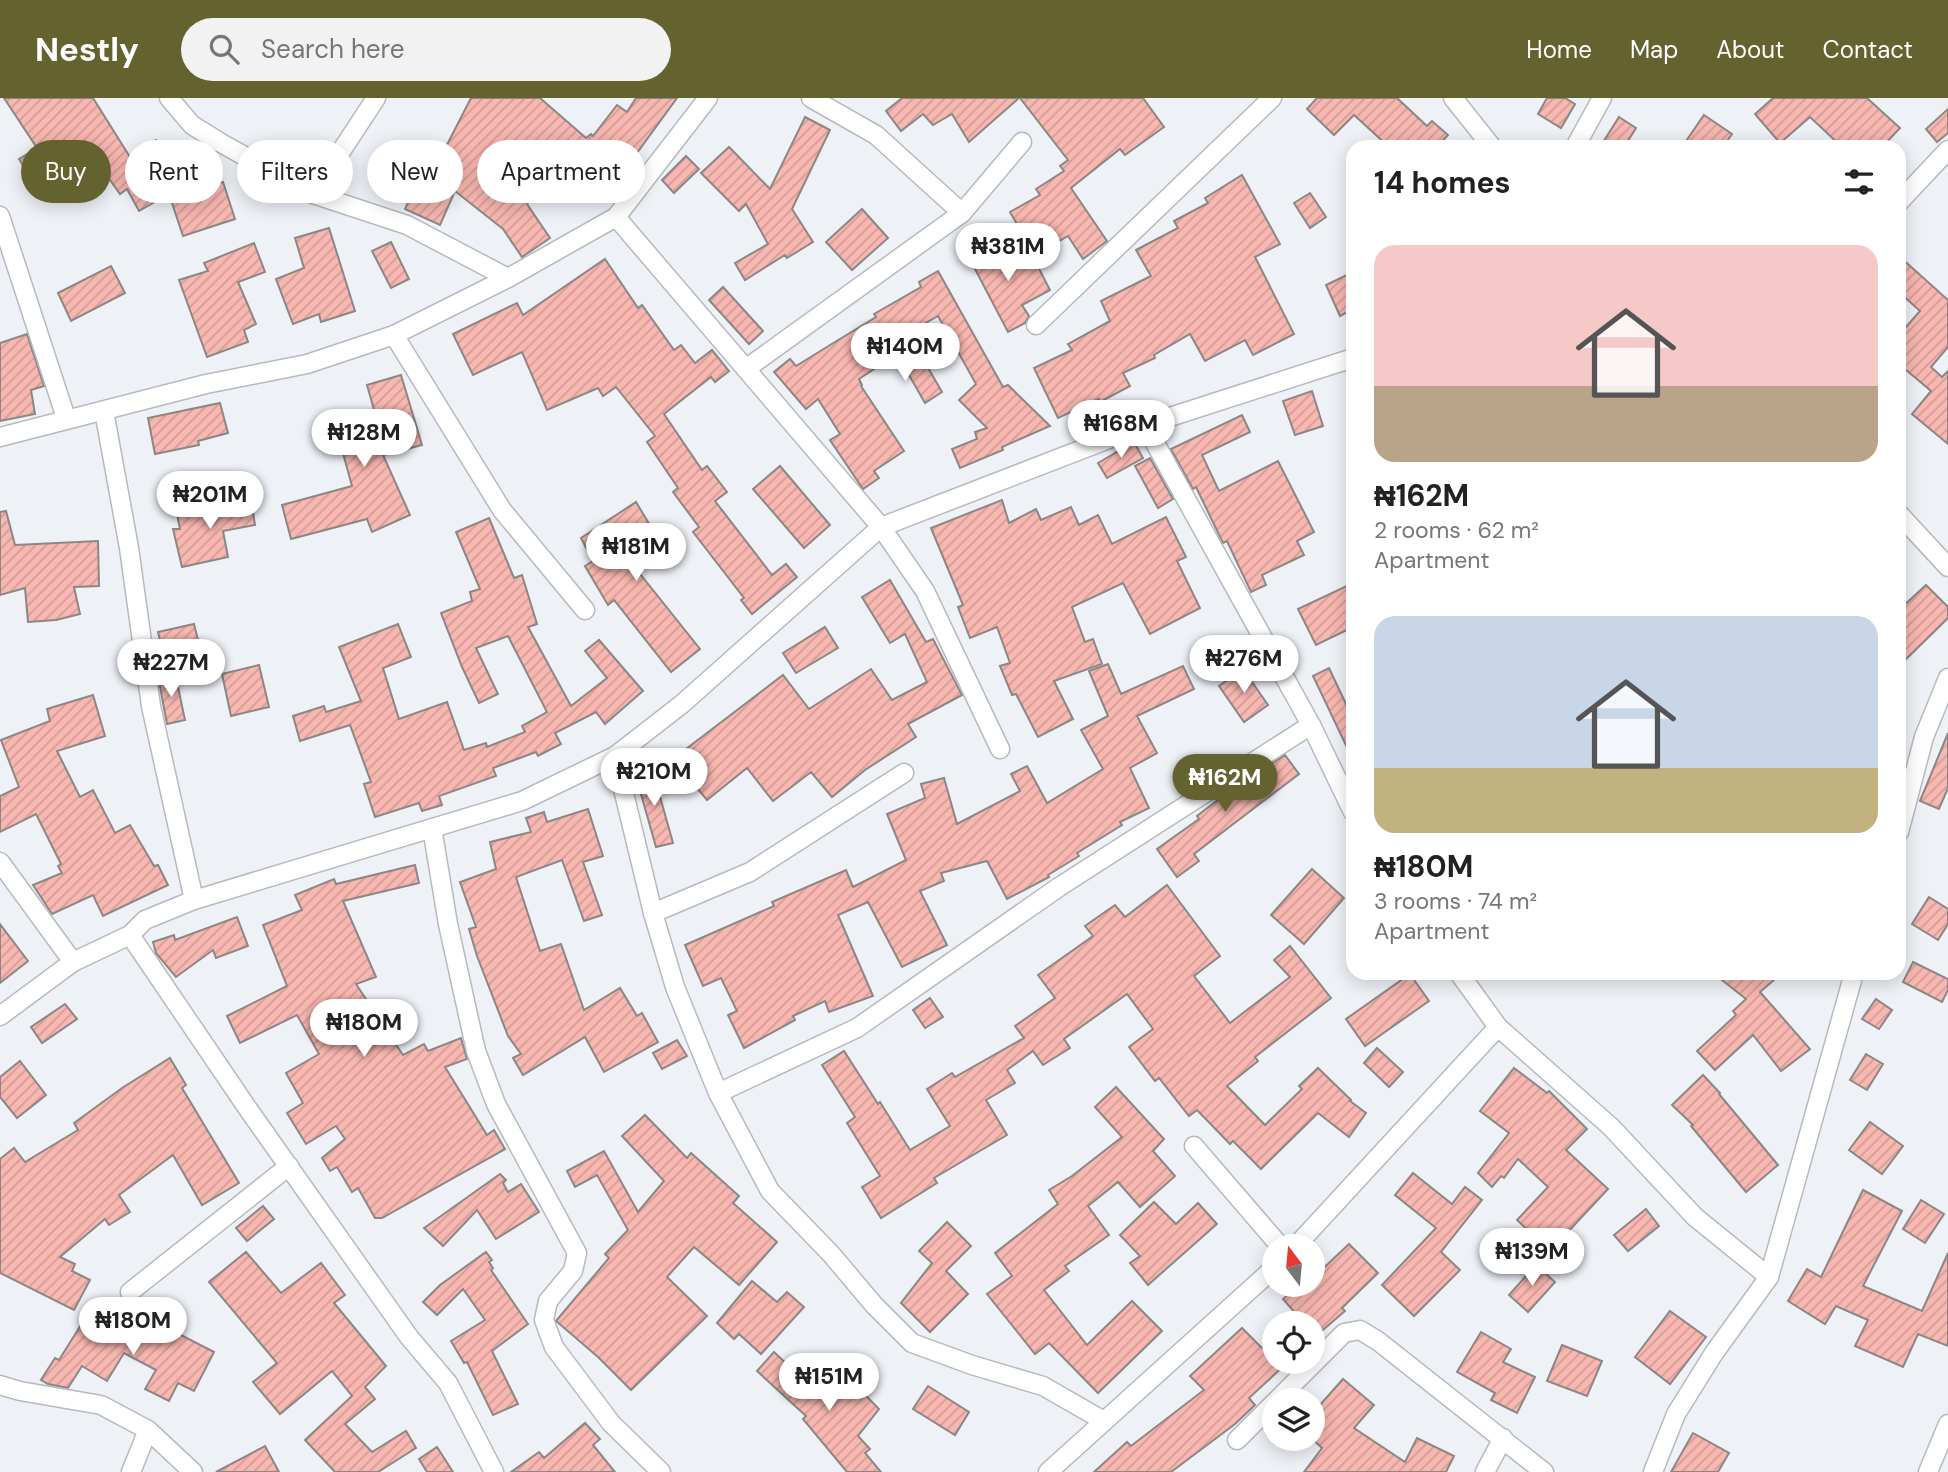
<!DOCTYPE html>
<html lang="en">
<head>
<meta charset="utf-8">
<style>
  :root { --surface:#fff; --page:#f2f2f2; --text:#222; --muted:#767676; --accent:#64622f }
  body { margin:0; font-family:"DM Sans",sans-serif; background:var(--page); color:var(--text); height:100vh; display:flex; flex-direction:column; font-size:26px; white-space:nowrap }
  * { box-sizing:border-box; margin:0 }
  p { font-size:23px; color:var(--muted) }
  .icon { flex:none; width:38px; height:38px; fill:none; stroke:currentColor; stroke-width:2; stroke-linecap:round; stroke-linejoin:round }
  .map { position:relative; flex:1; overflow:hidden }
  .details { position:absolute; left:1346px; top:42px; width:560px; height:840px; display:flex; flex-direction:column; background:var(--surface); border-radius:21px; box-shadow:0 4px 18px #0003 }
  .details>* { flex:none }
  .banner { position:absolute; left:21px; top:42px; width:665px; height:63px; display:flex; gap:14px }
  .needle { width:46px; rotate:344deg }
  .buttons { position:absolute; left:1262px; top:1136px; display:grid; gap:14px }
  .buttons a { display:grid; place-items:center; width:63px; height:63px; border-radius:50%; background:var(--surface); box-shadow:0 4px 18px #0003; font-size:35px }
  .price { position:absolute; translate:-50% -60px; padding:0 16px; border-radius:24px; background:#fff; color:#222; font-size:23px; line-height:46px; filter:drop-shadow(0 2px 4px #0008) }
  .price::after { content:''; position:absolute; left:50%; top:42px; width:21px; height:16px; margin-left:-10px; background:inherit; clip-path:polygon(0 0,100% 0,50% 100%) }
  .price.current { background:var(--accent); color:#fff }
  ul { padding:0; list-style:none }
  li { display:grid; align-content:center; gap:14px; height:371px; padding:0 28px }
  li span { display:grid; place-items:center; height:217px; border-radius:21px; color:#555 }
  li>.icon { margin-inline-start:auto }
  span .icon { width:126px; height:126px; fill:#fffc; stroke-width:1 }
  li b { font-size:30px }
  h2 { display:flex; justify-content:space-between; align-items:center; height:84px; padding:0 28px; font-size:30px }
  .chip { padding:0 24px; border-radius:32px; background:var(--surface); box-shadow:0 4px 18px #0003; font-size:24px; line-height:63px }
  .chip.current { background:var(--accent); color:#fff }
  header { display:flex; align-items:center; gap:42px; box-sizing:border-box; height:98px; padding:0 35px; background:var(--accent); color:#fff }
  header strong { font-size:33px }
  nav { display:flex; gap:38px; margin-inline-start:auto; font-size:24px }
  .search { width:490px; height:63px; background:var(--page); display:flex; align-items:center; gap:18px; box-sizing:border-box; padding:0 24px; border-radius:38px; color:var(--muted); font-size:26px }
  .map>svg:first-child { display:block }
</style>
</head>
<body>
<header>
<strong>Nestly</strong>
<div class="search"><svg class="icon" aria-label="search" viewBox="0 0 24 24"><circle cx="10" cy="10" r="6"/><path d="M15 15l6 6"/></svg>Search here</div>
<nav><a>Home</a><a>Map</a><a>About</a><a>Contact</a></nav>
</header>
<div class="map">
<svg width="1948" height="1374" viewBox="0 0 1948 1374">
  <defs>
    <pattern id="building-hatch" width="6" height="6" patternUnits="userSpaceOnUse" patternTransform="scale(1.75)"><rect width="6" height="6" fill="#f8b7b0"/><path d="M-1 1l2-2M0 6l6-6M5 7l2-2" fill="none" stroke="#d39c96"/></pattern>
  </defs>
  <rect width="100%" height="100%" fill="#eef2f7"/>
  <!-- building -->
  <g fill="url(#building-hatch)" stroke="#8c8685" stroke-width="2">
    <polygon points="4,0 93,0 130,59 156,42 175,70 190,62 205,90 223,84 235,121 183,138 169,96 139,113 127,91 120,96 98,65 43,99 19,61 37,50"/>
    <polygon points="471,0 540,0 586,40 591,36 593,38 617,7 627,14 636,0 677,0 634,59 628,54 591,96 559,67 527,106 550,140 522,159 503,131 455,93 440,127 405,111 425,66 435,70"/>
    <polygon points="902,0 1019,0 969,44 952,16 933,27 923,16 901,33 886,13"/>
    <polygon points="1020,0 1143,0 1164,29 1125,57 1120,51 1071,90 1107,143 1083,161 1068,138 1035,157 1010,114 1040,97 1036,91 1064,73 1060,68 1068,62"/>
    <polygon points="1317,0 1397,0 1427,28 1432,23 1448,37 1437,49 1389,49 1354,17 1334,37 1307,11"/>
    <polygon points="1547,0 1565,0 1575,6 1561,30 1538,16"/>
    <polygon points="1773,0 1867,0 1900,30 1882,49 1842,49 1810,19 1780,45 1755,16"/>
    <polygon points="1948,11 1948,35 1937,44 1926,31"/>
    <polygon points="1704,17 1732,36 1723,49 1682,49"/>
    <polygon points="805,19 830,32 792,111 813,144 787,160 785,157 745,182 735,165 768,146 746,106 739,113 701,75 729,49 770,91"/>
    <polygon points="1619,19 1636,30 1624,49 1600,49"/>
    <polygon points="686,58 699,71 674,95 662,82"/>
    <polygon points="1242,77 1280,146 1255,159 1294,236 1253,257 1245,242 1205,263 1190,236 1154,257 1155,260 1123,275 1130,288 1100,304 1099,301 1058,320 1034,270 1072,252 1068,246 1110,223 1101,203 1151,178 1136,152 1178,130 1174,123 1208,105 1205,100"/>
    <polygon points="1310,95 1326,119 1310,130 1294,105"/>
    <polygon points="862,111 888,140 852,172 826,144"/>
    <polygon points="329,130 355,213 321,224 319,216 293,226 276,181 304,170 295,140"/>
    <polygon points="987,141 1003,170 1031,155 1050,192 1022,207 1029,218 1025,225 1008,234 965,152"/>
    <polygon points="391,144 409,181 391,190 372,153"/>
    <polygon points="254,145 265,174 238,184 256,226 244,232 248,244 207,259 179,182 208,173 204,165"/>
    <polygon points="1899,158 1948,202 1948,249 1931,269 1942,279 1948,273 1948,346 1912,316 1931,293 1899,266 1899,237 1920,213 1899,194"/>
    <polygon points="605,161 638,210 642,207 674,252 681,247 695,265 712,252 729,273 715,284 711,279 664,316 702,372 707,368 727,394 715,403 772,477 786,466 797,479 752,516 741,502 744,500 693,434 699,429 673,394 678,390 647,344 655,338 616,289 603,298 598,290 547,312 522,254 473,277 453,236 517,205 523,217"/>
    <polygon points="111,168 125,195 71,223 58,195"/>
    <polygon points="938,173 1003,289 1008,287 1050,328 1002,349 1003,352 960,370 952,351 977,341 975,334 987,330 959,302 976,286 938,218 908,235 942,294 925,305 897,256 859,281 862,287 861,288 904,353 874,373 879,380 863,391 830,342 840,336 818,301 806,311 774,274 790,261 796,268 835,244 876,219 874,216 921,189 919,184"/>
    <polygon points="1353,174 1353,211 1340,218 1326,187"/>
    <polygon points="723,189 763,233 749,246 709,202"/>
    <polygon points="27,236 44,288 31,292 35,316 0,323 0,245"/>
    <polygon points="401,277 422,347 383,357 410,417 372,434 367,421 291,441 282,407 352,388 336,330 376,319 367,287"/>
    <polygon points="1312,293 1323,328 1295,337 1283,303"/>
    <polygon points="220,305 228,335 198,343 199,347 155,356 148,320"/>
    <polygon points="1242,317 1250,334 1202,357 1219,393 1278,363 1314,434 1297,443 1304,457 1262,477 1266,487 1251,494 1227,443 1223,445 1196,389 1193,391 1171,351"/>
    <polygon points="1134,344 1143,360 1107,380 1098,365"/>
    <polygon points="1150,360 1173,401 1158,410 1135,368"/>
    <polygon points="780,368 830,427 804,450 753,391"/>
    <polygon points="251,402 255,427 223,433 228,459 182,469 173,431 180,431 177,416"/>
    <polygon points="1002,402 1009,425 1036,411 1041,422 1071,409 1079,427 1098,417 1112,446 1166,419 1186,459 1177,463 1200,510 1150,536 1123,485 1072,509 1085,544 1093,541 1102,566 1054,583 1073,621 1038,639 1016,596 1012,597 1000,568 1010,565 997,529 970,540 958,509 963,507 931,430"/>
    <polygon points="636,404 663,449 633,467 700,551 671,574 614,502 608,507 585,468 593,463 581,440"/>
    <polygon points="6,413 15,447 98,443 99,488 74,489 80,516 56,522 28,524 25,490 0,497 0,414"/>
    <polygon points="489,420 514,480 522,477 537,526 528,529 571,608 607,580 585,553 599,542 643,593 605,626 596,614 555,635 561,646 538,658 536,654 493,670 496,678 439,698 442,707 422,713 419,705 375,719 364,686 371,684 350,627 300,643 293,618 324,608 326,614 361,603 339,549 398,526 411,559 383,570 399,621 447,604 464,652 486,645 487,649 525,634 522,628 547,614 508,538 476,550 498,596 479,605 462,569 441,515 472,503 470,494 480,491 456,434"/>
    <polygon points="890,482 926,544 933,541 962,597 908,626 916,639 865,672 832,699 811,674 773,703 747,670 707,702 673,661 783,577 809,611 871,571 892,602 927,584 905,536 890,545 862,499"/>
    <polygon points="1353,485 1353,529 1316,547 1298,511"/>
    <polygon points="1926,487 1948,509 1948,520 1899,568 1899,512"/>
    <polygon points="194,526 201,554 165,562 158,534"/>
    <polygon points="825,529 838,550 796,575 783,555"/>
    <polygon points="1108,566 1121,596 1183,568 1194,591 1137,618 1157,655 1130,670 1149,710 1120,724 1122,727 1077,755 1079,758 1048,777 1049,779 1007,801 987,763 941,775 944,783 920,793 947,847 902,869 868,804 838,817 873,898 829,914 825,903 793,918 795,922 744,950 728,917 737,913 721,880 703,888 685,847 774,808 772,804 846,772 853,789 906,762 887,716 925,700 921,686 944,680 957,726 1020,693 1011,676 1027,668 1047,705 1103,671 1081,632 1108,618 1089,573"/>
    <polygon points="259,567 269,609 231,618 222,576"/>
    <polygon points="1329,570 1353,621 1353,662 1313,578"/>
    <polygon points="1243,571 1268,607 1244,624 1219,588"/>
    <polygon points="175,575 185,622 167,626 158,578"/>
    <polygon points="93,597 105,638 57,653 80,699 93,692 115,735 130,727 154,768 158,767 168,787 103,818 93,797 52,816 33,787 62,775 58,768 61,766 36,716 0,734 0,698 19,689 1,642 50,623 47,611"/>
    <polygon points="1948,635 1948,690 1939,711 1920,703"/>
    <polygon points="1285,657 1299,676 1194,756 1199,763 1177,779 1157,751 1199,721 1197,718 1228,694"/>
    <polygon points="652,670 673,745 656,749 635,675"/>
    <polygon points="588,711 603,758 583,764 602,817 584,823 562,762 516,779 540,853 561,846 584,912 620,890 637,918 642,915 658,944 604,974 585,939 523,977 513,960 521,956 508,938 477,858 469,831 476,829 460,784 496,771 490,744 531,734 526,720 544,714 547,724"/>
    <polygon points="415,767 419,785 343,803 376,879 356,886 403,957 424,946 428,953 461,940 467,961 445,969 487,1037 494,1032 505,1051 382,1120 375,1120 358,1090 352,1094 337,1069 330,1073 322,1060 345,1041 336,1028 306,1046 287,1015 303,1005 286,975 319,956 297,917 240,945 227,918 287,888 263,827 302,812 295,797 334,781 336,786"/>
    <polygon points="1312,771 1344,800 1304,846 1271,817"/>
    <polygon points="1167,787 1220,858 1194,878 1230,925 1290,879 1274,862 1290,848 1331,900 1255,959 1258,963 1227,988 1265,1027 1302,991 1299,988 1318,970 1351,1002 1350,1003 1366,1015 1349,1039 1318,1015 1261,1071 1233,1043 1230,1046 1197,1012 1189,1018 1159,980 1155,983 1129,949 1153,931 1127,896 1064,941 1070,950 1043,967 1033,953 1007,972 1015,985 986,1002 1007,1037 934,1080 937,1085 881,1120 862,1089 880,1078 847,1025 855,1019 822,967 844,953 878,1006 880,1004 910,1052 950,1028 927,991 952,975 955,979 1024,940 1015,928 1055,900 1038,877 1093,838 1085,828 1115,807 1125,819"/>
    <polygon points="1929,799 1948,811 1948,826 1938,842 1912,826"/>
    <polygon points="237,819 248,848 216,860 213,852 176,879 156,855 153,844 174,837 175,842"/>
    <polygon points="0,826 28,863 0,885"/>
    <polygon points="1913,864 1948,881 1948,892 1942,904 1903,884"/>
    <polygon points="1713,875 1782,875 1760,894 1810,951 1781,973 1753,937 1715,972 1697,953 1736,917 1733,913 1746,901"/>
    <polygon points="1410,876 1429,903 1365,948 1346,921"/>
    <polygon points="930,900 943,919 925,930 913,912"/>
    <polygon points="1876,901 1892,912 1879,931 1862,921"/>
    <polygon points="65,906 77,921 42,945 31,929"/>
    <polygon points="677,942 687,958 662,971 653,955"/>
    <polygon points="1377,950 1403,974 1389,989 1364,965"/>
    <polygon points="1866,956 1883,966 1867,992 1850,982"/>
    <polygon points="170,960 186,987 182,990 239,1085 202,1107 173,1057 119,1097 130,1114 109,1127 105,1121 60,1159 75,1166 72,1173 90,1182 74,1212 0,1175 0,1061 14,1050 25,1064 78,1032 74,1025 122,990"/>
    <polygon points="20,963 46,997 17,1020 0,999 0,979"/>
    <polygon points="1514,970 1547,995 1549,993 1587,1031 1566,1052 1608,1091 1550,1153 1517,1122 1548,1089 1518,1061 1504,1080 1501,1078 1492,1089 1478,1075 1509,1035 1480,1013"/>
    <polygon points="1703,977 1720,995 1719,996 1778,1067 1746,1094 1691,1028 1693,1027 1672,1007"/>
    <polygon points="1116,989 1164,1041 1153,1053 1175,1078 1140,1109 1118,1084 1088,1108 1109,1137 1065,1168 1069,1173 1044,1192 1087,1247 1132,1203 1162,1233 1098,1295 1049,1245 1035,1256 987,1196 1012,1178 995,1155 1058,1106 1049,1092 1072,1078 1122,1039 1095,1009"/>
    <polygon points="645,1017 687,1060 691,1055 739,1098 733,1105 777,1144 739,1187 694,1149 667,1179 707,1218 631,1292 598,1259 556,1223 609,1160 605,1156 628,1132 597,1077 575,1089 567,1073 604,1053 638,1114 664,1083 622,1038"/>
    <polygon points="1870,1024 1903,1048 1882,1076 1849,1052"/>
    <polygon points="1413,1075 1452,1106 1465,1089 1482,1102 1441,1154 1460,1172 1414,1218 1382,1187 1436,1130 1395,1097"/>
    <polygon points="500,1076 506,1082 503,1085 508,1094 521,1086 539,1114 496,1141 477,1112 443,1148 424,1130"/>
    <polygon points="1863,1092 1902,1113 1863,1188 1922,1213 1948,1155 1948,1248 1918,1236 1903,1269 1855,1248 1868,1222 1836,1208 1825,1226 1788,1203 1807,1171 1821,1179"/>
    <polygon points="1921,1102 1944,1116 1925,1145 1903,1131"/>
    <polygon points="1154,1104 1176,1126 1198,1105 1217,1126 1148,1187 1130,1165 1140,1158 1120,1137"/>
    <polygon points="263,1108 274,1121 247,1143 236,1130"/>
    <polygon points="1646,1111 1659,1128 1628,1153 1614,1137"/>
    <polygon points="947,1124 971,1148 946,1173 968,1196 930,1234 901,1205 932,1165 919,1153"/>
    <polygon points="1349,1146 1378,1175 1342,1210 1345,1213 1316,1238 1312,1234 1312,1225 1304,1225 1283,1201 1300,1186 1312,1186 1312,1181"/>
    <polygon points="246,1154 281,1195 321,1165 345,1197 334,1205 386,1268 365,1289 375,1301 345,1326 372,1354 406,1333 416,1350 378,1374 335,1374 305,1342 352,1298 332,1273 280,1316 253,1284 277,1265 209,1184"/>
    <polygon points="486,1154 492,1162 489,1164 493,1170 491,1172 528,1226 492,1253 518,1306 493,1317 467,1264 464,1265 451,1243 485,1222 463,1191 437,1217 423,1204 440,1187"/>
    <polygon points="1536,1167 1555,1184 1528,1214 1509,1197"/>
    <polygon points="752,1183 777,1204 787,1194 804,1209 761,1256 739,1236 734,1241 717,1225"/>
    <polygon points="1670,1213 1706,1239 1670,1286 1635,1259"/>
    <polygon points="84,1222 107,1236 115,1222 144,1239 152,1222 214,1254 194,1293 178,1285 169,1303 145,1291 156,1272 124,1255 107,1283 82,1268 68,1290 48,1286 41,1282 55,1260 59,1262"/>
    <polygon points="1242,1230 1262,1250 1274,1239 1274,1264 1288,1264 1249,1300 1255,1307 1235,1326 1171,1374 1094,1374 1127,1344 1131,1348 1204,1292 1190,1278"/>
    <polygon points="1481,1234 1511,1251 1503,1264 1535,1279 1517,1315 1491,1302 1495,1295 1457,1274"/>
    <polygon points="1562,1247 1602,1263 1587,1298 1547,1283"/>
    <polygon points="774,1254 826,1303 846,1277 879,1311 858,1338 870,1351 865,1355 881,1374 847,1374 803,1321 806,1318 757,1273"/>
    <polygon points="1343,1281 1374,1307 1354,1330 1405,1364 1417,1340 1454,1358 1446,1374 1304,1374 1322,1350 1312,1341 1312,1316"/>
    <polygon points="928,1288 969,1314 955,1337 913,1311"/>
    <polygon points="585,1325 600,1341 593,1347 615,1374 511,1374 539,1354 544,1360"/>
    <polygon points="1693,1335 1729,1355 1718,1374 1671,1374"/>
    <polygon points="265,1348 279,1374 216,1374"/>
    <polygon points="437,1349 453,1374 427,1374 419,1361"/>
  </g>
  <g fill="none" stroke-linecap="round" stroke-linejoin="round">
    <defs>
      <g id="minor">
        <polyline points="169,0 192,27 221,45 313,96 407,127 508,180"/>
        <polyline points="811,0 876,37 962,115"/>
        <polyline points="1453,0 1492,49"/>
        <polyline points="1575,49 1602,0"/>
        <polyline points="313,96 376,0"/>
        <polyline points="1899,104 1948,52"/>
        <polyline points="0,118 66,320"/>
        <polyline points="616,119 881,429 925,493 1000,651"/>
        <polyline points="1036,227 1272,0"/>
        <polyline points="394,237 502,412 585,512"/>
        <polyline points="747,270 962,115 1022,44"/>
        <polyline points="104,313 129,450 151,608 194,802"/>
        <polyline points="1145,327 1311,627 1353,714"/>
        <polyline points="0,339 206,286 307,266 394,237 508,180 616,119 708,0"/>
        <polyline points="1899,416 1948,469"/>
        <polyline points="615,658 653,815 675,889 718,995 770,1093 831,1156 874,1207 912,1245 972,1267 1043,1288 1104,1323"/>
        <polyline points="432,730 448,826 476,953 496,1006 577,1155 573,1173 548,1203 544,1222 554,1249 611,1325 661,1374"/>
        <polyline points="1899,734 1924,639 1948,580"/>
        <polyline points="0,764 73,864"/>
        <polyline points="653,815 750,774 904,675"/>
        <polyline points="130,837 248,1011 409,1239 448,1285 494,1374"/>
        <polyline points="1459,875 1498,929 1611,1029 1695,1119 1769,1179"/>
        <polyline points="0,918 73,864 130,837 145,822 194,802 522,703 615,658 682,606 881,429 1145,327 1353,260"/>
        <polyline points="718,995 857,930 1059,789 1311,627"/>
        <polyline points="1194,1048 1280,1148"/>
        <polyline points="1296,1148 1498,929"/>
        <polyline points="130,1194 289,1068"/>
        <polyline points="0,1287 20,1293 101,1307 148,1332 193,1374"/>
        <polyline points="1277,1302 1344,1235 1360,1232 1378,1243 1544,1374"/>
        <polyline points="1237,1342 1274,1305"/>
        <polyline points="131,1374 148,1332"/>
        <polyline points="1048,1374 1274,1170"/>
        <polyline points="1485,1374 1503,1340"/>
        <polyline points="1653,1374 1676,1316 1714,1255 1769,1179 1854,875"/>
        <polyline points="1928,1374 1948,1326"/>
      </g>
    </defs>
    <!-- minor casing -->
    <use href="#minor" stroke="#b6babe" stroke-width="21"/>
    <!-- minor -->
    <use href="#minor" stroke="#fff" stroke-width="18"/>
  </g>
</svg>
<div class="buttons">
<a><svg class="needle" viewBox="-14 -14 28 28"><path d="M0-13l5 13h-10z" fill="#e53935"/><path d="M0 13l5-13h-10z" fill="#767676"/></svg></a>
<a><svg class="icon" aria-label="locate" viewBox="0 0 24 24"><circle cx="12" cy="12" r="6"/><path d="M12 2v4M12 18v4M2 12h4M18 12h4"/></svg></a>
<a><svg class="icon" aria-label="layers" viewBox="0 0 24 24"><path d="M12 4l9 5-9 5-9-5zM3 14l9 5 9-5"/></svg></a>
</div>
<b class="price" style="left:1008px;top:185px">₦381M</b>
<b class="price" style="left:905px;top:285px">₦140M</b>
<b class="price" style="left:1121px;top:362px">₦168M</b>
<b class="price" style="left:364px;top:371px">₦128M</b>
<b class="price" style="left:210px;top:433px">₦201M</b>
<b class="price" style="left:636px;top:485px">₦181M</b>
<b class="price" style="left:1244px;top:597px">₦276M</b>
<b class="price" style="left:171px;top:601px">₦227M</b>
<b class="price" style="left:654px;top:710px">₦210M</b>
<b class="price current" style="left:1225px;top:716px">₦162M</b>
<b class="price" style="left:364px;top:961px">₦180M</b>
<b class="price" style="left:1532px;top:1190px">₦139M</b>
<b class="price" style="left:133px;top:1259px">₦180M</b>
<b class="price" style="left:829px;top:1315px">₦151M</b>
<div class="banner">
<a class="chip current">Buy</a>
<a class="chip">Rent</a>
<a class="chip">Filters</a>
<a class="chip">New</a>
<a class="chip">Apartment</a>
</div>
<section class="details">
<h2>14 homes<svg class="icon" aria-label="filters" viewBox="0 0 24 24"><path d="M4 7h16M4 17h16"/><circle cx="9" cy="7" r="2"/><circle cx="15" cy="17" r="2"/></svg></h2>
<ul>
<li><span style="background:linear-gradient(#f6c9c9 65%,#b9a48a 0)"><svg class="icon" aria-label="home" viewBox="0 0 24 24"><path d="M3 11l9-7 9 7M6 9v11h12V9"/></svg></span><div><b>₦162M</b><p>2 rooms · 62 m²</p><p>Apartment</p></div></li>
<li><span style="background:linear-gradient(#c9d6e8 70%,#c2b280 0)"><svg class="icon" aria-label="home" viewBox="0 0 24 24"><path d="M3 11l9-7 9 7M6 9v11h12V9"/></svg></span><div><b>₦180M</b><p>3 rooms · 74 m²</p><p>Apartment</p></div></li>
</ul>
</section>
</div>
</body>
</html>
